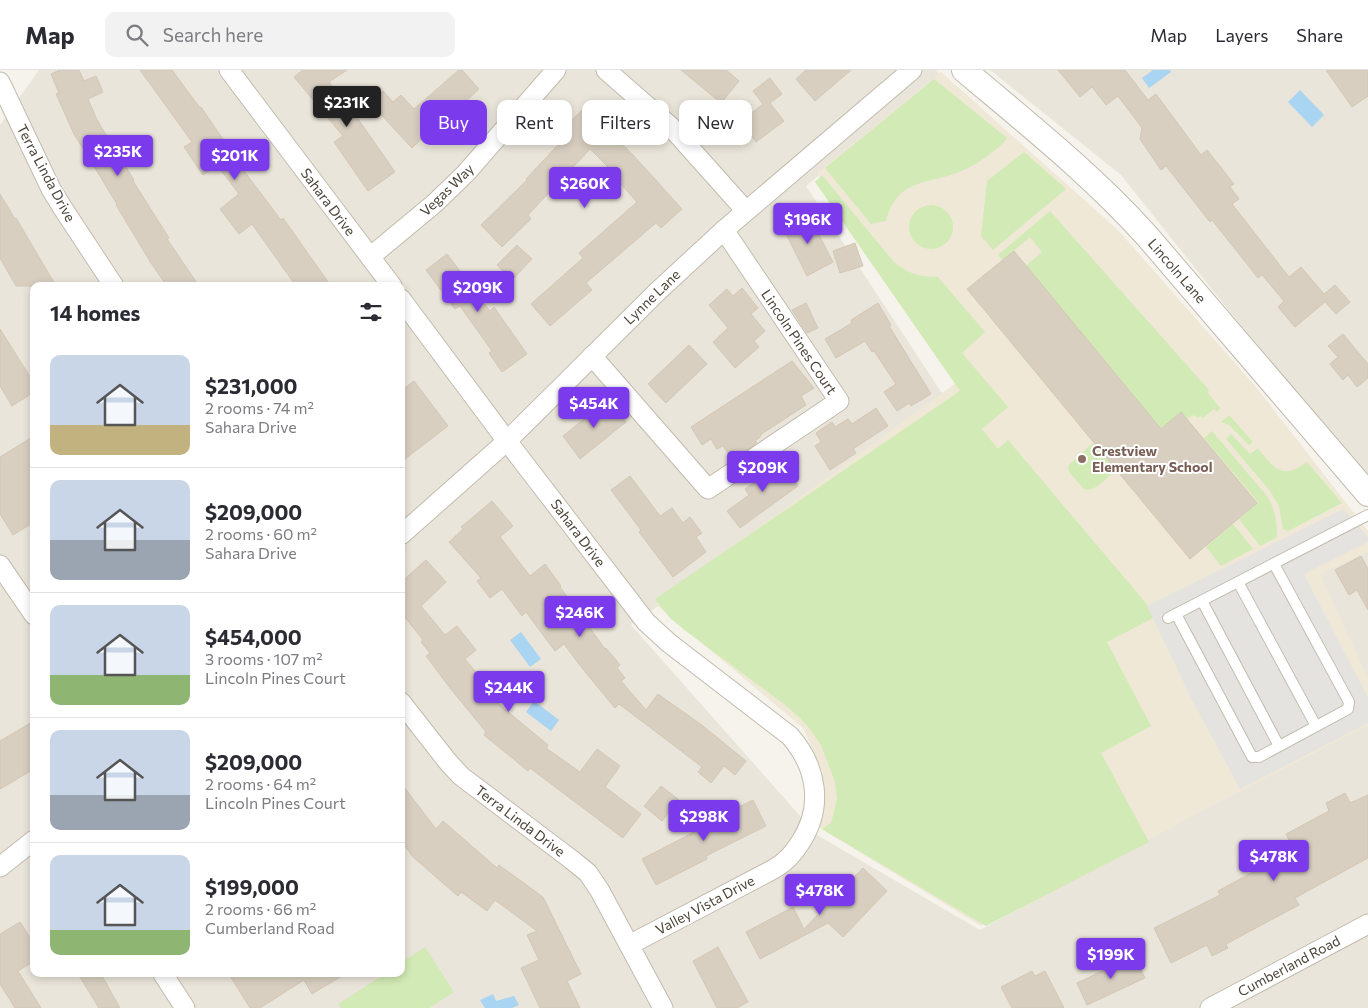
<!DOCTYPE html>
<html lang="en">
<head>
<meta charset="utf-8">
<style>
  :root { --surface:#fff; --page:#f2f2f3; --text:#2b2b33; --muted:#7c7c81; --line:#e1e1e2; --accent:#7c3aed }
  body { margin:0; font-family:Commissioner,sans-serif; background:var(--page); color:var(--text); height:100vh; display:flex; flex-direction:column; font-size:19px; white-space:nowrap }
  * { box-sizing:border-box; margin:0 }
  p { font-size:16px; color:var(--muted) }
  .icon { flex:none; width:28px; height:28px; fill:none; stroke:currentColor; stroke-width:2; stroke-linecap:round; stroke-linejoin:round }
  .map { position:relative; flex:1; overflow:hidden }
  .panel { position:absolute; left:30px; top:212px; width:375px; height:695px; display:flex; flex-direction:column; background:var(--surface); border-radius:10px; box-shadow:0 2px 8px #0003 }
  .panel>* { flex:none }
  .hud { position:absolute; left:420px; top:30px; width:475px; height:45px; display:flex; gap:10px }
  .price { position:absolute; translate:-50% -42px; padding:0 11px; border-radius:5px; background:var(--accent); color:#fff; font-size:16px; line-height:32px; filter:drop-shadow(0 1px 2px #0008) }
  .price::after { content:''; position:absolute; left:50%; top:30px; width:15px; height:11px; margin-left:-8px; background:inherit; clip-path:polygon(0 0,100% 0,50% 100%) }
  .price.current { background:#222; color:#fff }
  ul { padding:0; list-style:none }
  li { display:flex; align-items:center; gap:15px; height:125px; padding:0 20px }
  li+li { border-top:1px solid var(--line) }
  li span { display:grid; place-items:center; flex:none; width:140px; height:100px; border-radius:10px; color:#555 }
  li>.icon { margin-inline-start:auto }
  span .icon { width:60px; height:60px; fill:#fffc; stroke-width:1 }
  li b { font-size:21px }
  h2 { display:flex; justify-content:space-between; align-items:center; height:60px; padding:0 20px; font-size:21px }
  .pill { padding:0 18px; border-radius:10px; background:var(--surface); box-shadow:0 2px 8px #0003; font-size:18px; line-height:45px }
  .pill.current { background:var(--accent); color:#fff }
  header { display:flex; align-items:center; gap:30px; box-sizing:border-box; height:70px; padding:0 25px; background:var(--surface); border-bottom:1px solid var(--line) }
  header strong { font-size:24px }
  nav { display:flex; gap:28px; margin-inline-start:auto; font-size:18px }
  .search { width:350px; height:45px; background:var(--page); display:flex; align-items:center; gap:12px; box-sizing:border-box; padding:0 18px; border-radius:10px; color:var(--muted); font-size:19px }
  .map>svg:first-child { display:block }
</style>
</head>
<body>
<header>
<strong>Map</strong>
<div class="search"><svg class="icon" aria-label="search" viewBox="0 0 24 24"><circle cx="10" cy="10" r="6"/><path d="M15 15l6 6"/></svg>Search here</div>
<nav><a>Map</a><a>Layers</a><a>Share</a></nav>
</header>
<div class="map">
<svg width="1368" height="938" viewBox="0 0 1368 938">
  <rect width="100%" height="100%" fill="#f6f3ec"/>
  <!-- residential -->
  <g fill="#eae5da" fill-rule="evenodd">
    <path d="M 39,0 L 935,0 L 941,5 L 806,116 L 949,334 L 631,555 L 817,765 L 980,860 L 1368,651 L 1368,938 L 0,938 L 0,55 ZM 34,216 L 401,216 L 401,904 L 34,904 Z"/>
    <polygon points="990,0 1368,0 1368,406 1312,345 1121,105"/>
    <polygon points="1368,476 1368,628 1296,502"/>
  </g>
  <!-- education -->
  <polygon fill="#efe8d6" points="941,2 1118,160 1256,317 1368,461 1368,482 1320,504 1368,608 1368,655 981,856 818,757 823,703 803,658 655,534 956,313 817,103"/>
  <!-- green -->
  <g fill="#d2eab5">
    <path d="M 934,9 L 1007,68 L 1006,70 C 995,81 982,91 968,98 C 934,116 898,104 886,151 L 871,154 L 825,98 Z"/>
    <polygon points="1024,82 1066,119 993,180 981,166 987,111"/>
    <path d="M 822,105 L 894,192 C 909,204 919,207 938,207 L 985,262 L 962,283 L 1008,337 L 982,359 L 998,379 L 1008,370 L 1150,538 L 1155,547 L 1107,572 L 1151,656 L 1101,683 L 1149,772 L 986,856 L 822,759 L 831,753 L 837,729 L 835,712 L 821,675 L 809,658 L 800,648 L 784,634 L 687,562 L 670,548 L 655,529 L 960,321 L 815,112 Z"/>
    <circle cx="931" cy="157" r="22"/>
    <polygon points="1050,141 1209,320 1207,322 1220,338 1217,342 1214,339 1203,348 1201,346 1198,348 1194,345 1187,349 1181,342 1161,359 1026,196 1042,182 1030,167 1003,190 998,185"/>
    <polygon points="1229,345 1253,372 1249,375 1229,355 1221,352"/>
    <path d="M 1212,361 L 1267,426 C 1275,439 1277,452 1277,467 L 1260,476 L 1239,449 L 1258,432 L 1204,368 Z"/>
    <path d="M 1231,364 L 1250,384 L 1258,378 C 1267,389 1276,405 1293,400 C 1298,399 1303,394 1307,392 L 1342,433 L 1288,461 L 1283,459 L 1279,436 L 1270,421 L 1226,369 Z"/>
    <path d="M 1093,373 L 1116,400 C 1107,407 1095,423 1084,419 L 1069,402 L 1068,396 Z"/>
    <polygon points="1233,454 1253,479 1221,496 1206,477"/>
    <polygon points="425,877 454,922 429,938 341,938 338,934 385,904 401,904 401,893"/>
  </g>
  <!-- parking -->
  <polygon fill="#e5e3e0" points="1343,439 1368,467 1368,472 1304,504 1368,628 1368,653 1240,719 1192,630 1147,536"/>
  <!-- water -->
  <g fill="#a9d4f2">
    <polygon points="1153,0 1170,0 1171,2 1149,18 1142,8"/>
    <polygon points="1300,20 1324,45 1312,57 1288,32"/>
    <polygon points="521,562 541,589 530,597 510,570"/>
    <polygon points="534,631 559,650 551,661 526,642"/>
    <polygon points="493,924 496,931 514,926 519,935 512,938 485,938 480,930"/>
  </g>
  <!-- building -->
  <g fill="#d8cfc1" stroke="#d3c7b4">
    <polygon points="60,0 79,0 84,11 96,6 103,22 88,29 97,50 134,110 133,111 169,168 167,169 199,216 167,216 151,193 116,135 117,134 74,64 56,24 59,23 51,4"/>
    <polygon points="140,0 172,0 200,38 201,37 233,84 232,85 281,150 283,148 331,216 296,216 252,154 239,164 220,139 239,124 217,95 203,105 184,77 192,72"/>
    <polygon points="303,0 347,0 329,12 349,36 395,102 368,121 334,72 343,66 294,7"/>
    <polygon points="459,0 462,0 479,19 452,44 450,42 412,78 370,33 383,21 393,32 401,25 414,39"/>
    <polygon points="681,0 726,0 739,11 721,33"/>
    <polygon points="806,0 851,0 815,31 796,9"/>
    <polygon points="1058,0 1125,0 1148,30 1156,24 1201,85 1207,80 1234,114 1230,117 1239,129 1232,134 1289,207 1301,197 1324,224 1335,215 1350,232 1336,244 1325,232 1295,257 1278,237 1284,231 1262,205 1258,208 1212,150 1210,152 1166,96 1161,100 1140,69 1142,58 1118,26 1106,35 1092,17 1080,27"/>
    <polygon points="1326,0 1368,0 1368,26 1352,37"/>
    <polygon points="770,8 782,24 770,33 784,51 756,72 740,52 763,34 753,21"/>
    <polygon points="585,37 634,86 682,139 661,158 656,153 586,213 592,220 550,256 531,234 583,188 579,183 637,132 621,114 623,112 590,79 528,145 531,149 502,177 481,155 527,110 526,109 571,61 566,56"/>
    <polygon points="0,124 15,149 16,148 56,216 16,216 0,188"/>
    <polygon points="808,144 833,192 807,206 783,158"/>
    <polygon points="855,173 863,196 840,203 833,181"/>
    <polygon points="517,175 532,189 512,210 497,195"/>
    <polygon points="1014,181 1161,359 1181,342 1257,433 1190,489 967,219"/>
    <polygon points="447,184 490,241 494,237 527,284 502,302 489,283 492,281 460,236 455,239 426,200"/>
    <polygon points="742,218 758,238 751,244 765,261 754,271 759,277 735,298 713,272 728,258 709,235 727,219 733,226"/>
    <polygon points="806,233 818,258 807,263 792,240"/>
    <polygon points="878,233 891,255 889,256 931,324 911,336 909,333 897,341 884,322 896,314 874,281 872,282 865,271 836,288 825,269 852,253 851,250"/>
    <polygon points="0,259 34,313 34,322 12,336 0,316"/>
    <polygon points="1343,264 1368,294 1368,308 1357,317 1348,305 1343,310 1330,294 1338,287 1328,276"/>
    <polygon points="689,275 707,294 666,333 648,314"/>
    <polygon points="792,291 814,318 801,326 806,335 760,365 761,366 755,371 757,373 739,385 737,382 730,386 723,376 717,379 711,369 702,375 691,357"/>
    <polygon points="414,311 448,356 401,392 401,321"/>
    <polygon points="608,330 626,352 580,389 563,366"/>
    <polygon points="876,338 888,356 853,379 856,383 830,400 815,376 821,372 816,363 832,352 835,357 848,349 852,354"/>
    <polygon points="34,366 34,452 13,465 0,444 0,387"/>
    <polygon points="770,391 776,399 782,394 798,416 740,458 727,441 749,425 745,419 758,410 753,403"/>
    <polygon points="630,406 660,446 672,438 683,453 690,447 702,463 696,467 706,482 673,507 639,462 641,460 611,420"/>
    <polygon points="492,431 513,456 500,467 530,506 545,494 561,516 560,517 605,579 606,578 620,595 617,598 625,608 621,611 646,640 658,624 703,656 746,691 735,705 724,696 711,713 698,702 702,697 672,674 619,634 615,638 582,598 564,574 555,581 526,542 522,546 502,519 490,528 477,511 481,508 449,472 463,459 461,457"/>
    <polygon points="1361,486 1368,499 1368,540 1357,520 1349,525 1335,500"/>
    <polygon points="426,490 446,512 421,536 445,565 457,556 476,580 465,589 498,629 495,631 548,675 546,678 580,702 597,679 620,696 605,717 641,744 623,768 530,698 528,701 484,665 486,662 450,618 426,586 430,583 421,572 423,570 401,542 401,512"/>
    <polygon points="34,651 34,699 0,719 0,671"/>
    <polygon points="401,713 436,759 443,751 497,798 499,795 543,827 581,904 567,911 580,938 540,938 521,898 539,890 527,865 537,861 495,830 487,841 461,822 458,826 413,787 401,771"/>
    <polygon points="661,716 679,730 662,751 644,736"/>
    <polygon points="1345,723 1350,733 1368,725 1368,788 1295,828 1299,835 1226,874 1228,878 1212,886 1207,875 1171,893 1154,858 1220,825 1218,821 1294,780 1286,764 1329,741 1326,733"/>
    <polygon points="753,730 766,756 706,786 707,789 656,815 642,789 708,755 708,752"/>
    <polygon points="863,798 887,821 843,867 828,853 760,889 746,862 793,837 804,859"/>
    <polygon points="20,852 34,874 34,891 18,901 41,938 15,938 0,914 0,864"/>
    <polygon points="718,877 748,932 737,938 717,938 693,891"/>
    <polygon points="1134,886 1145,908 1087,935 1077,913"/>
    <polygon points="1032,901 1035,906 1045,901 1064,938 1012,938 1001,917"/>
    <polygon points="78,904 101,904 120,938 99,938"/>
    <polygon points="229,904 345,904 312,924 304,910 260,938 250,938"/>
  </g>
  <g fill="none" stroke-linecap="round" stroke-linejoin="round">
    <defs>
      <g id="service">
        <polyline points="1238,512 1316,656"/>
        <polyline points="1202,531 1279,676"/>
        <polyline points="1176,544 1252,687 1259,687 1348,639 1349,632 1274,494"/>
        <polyline points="1168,548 1368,445"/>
      </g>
      <g id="minor">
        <polyline points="229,0 392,216"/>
        <polyline points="606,0 671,57 746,141"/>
        <polyline points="0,12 51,119 62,137 114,216"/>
        <polyline points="370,187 435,133 466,103 556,0"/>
        <path d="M 401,229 L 507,371 L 646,552 L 669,573 L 790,666 C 817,697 824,737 800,773 C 792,785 785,793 772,800 L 629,875"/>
        <polyline points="592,286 708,419 839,331 724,160"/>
        <polyline points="401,465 507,371 657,222 724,160 912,0"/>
        <polyline points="0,495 34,545"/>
        <polyline points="401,632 448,692 461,706 572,790 588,803 600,821 663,938"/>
        <polyline points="0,797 34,770"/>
        <polyline points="163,904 185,938"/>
        <polyline points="1210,938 1368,854"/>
      </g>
      <path id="tertiary" d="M 964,0 C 1028,54 1091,104 1147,166 L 1368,424"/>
    </defs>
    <!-- service casing -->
    <use href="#service" stroke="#c2bbae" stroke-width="12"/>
    <!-- minor casing -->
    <use href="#minor" stroke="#c2bbae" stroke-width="21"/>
    <!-- tertiary casing -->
    <use href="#tertiary" stroke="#c2bbae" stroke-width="26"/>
    <!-- service -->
    <use href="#service" stroke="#fff" stroke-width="10"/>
    <!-- minor -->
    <use href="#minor" stroke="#fff" stroke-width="19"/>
    <!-- tertiary -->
    <use href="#tertiary" stroke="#fff" stroke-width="24"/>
  </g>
  <!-- markers -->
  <circle fill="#8d6e63" stroke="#fff" stroke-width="2" cx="1082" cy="389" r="5"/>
  <g text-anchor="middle" stroke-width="4" stroke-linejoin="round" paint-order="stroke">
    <!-- street labels -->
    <g font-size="14" fill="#4b4439" stroke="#fff">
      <text transform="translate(46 103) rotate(62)" y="5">Terra Linda Drive</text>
      <text transform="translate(447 120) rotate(-44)" y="5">Vegas Way</text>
      <text transform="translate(328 132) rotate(53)" y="5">Sahara Drive</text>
      <text transform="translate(1177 201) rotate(49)" y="5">Lincoln Lane</text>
      <text transform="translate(652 227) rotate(-44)" y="5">Lynne Lane</text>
      <text transform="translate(799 272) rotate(56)" y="5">Lincoln Pines Court</text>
      <text transform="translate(578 463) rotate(53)" y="5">Sahara Drive</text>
      <text transform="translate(520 751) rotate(37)" y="5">Terra Linda Drive</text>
      <text transform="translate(705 835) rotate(-28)" y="5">Valley Vista Drive</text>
      <text transform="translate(1289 896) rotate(-28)" y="5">Cumberland Road</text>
    </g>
    <!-- education labels -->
    <g font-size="14" font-weight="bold" fill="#785e54" stroke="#fff" text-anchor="start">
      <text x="1092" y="386">Crestview<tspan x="1092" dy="16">Elementary School</tspan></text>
    </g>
  </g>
</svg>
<b class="price current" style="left:347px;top:58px">$231K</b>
<b class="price" style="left:118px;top:107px">$235K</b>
<b class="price" style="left:235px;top:111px">$201K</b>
<b class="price" style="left:585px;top:139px">$260K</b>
<b class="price" style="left:808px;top:175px">$196K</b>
<b class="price" style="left:478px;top:243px">$209K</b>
<b class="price" style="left:594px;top:359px">$454K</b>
<b class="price" style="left:763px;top:423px">$209K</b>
<b class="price" style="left:580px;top:568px">$246K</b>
<b class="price" style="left:509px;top:643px">$244K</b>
<b class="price" style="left:704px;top:772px">$298K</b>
<b class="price" style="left:1274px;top:812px">$478K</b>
<b class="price" style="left:820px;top:846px">$478K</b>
<b class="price" style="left:1111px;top:910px">$199K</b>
<div class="hud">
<a class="pill current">Buy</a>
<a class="pill">Rent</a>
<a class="pill">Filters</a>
<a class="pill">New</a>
</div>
<section class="panel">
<h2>14 homes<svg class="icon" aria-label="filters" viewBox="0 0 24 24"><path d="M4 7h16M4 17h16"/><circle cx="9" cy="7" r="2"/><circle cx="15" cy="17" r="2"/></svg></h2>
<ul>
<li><span style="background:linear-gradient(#c9d6e8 70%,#c2b280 0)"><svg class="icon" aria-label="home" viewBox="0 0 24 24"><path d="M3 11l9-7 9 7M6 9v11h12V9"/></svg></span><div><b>$231,000</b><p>2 rooms · 74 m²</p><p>Sahara Drive</p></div></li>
<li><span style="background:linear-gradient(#c9d6e8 60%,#9aa5b1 0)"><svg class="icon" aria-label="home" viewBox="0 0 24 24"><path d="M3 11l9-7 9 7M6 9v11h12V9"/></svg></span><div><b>$209,000</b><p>2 rooms · 60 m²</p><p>Sahara Drive</p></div></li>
<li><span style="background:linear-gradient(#c9d6e8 70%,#8fb573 0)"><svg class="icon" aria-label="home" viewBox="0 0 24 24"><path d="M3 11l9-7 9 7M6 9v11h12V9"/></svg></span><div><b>$454,000</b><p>3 rooms · 107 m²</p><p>Lincoln Pines Court</p></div></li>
<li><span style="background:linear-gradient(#c9d6e8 65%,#9aa5b1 0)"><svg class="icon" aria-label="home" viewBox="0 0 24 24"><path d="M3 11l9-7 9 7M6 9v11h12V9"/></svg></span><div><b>$209,000</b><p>2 rooms · 64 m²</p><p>Lincoln Pines Court</p></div></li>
<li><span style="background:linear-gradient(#c9d6e8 75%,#8fb573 0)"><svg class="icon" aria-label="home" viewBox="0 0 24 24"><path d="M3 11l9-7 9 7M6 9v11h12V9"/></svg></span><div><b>$199,000</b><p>2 rooms · 66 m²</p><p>Cumberland Road</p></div></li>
</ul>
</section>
</div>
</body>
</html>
